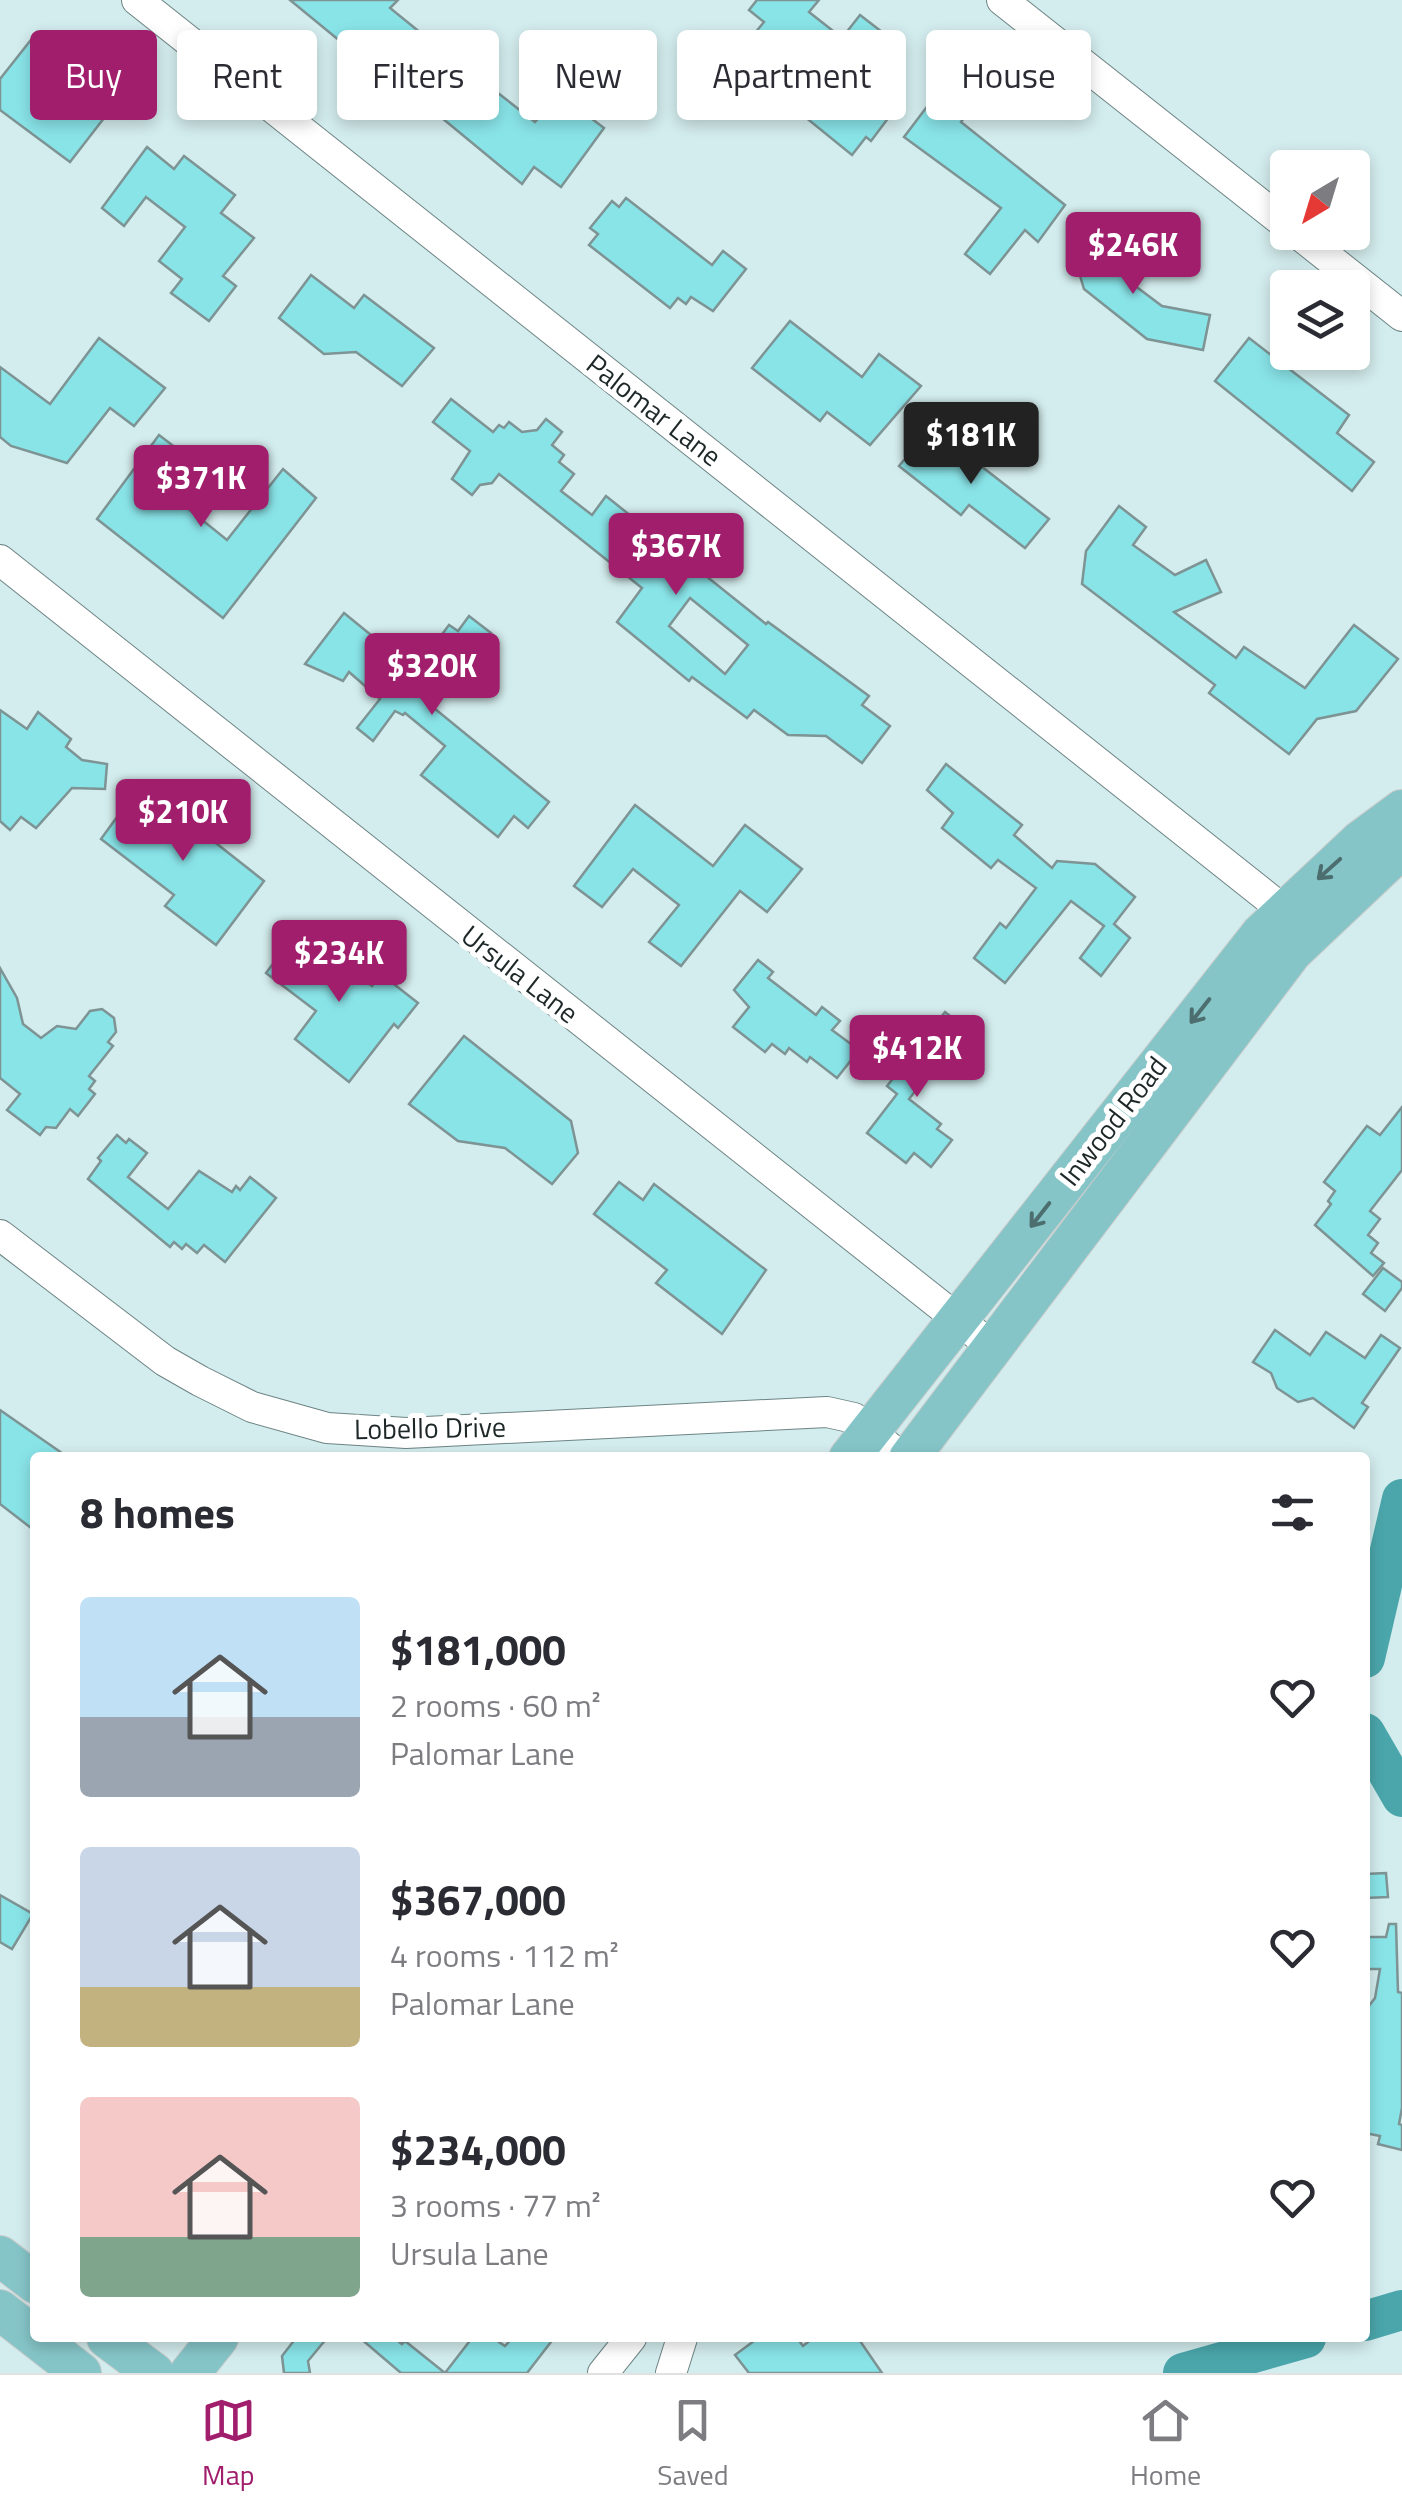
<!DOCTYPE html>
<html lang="en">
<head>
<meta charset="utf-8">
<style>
  :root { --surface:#fff; --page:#f2f2f3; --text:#2b2b33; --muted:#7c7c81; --line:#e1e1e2; --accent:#a11e6d }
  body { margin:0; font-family:"Titillium Web",sans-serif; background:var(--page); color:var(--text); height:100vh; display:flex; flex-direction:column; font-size:38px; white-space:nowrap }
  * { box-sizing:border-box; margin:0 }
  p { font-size:32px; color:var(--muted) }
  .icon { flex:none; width:55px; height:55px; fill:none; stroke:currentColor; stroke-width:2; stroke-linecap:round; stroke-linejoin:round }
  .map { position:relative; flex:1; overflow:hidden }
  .sheet { position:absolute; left:30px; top:1452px; width:1340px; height:890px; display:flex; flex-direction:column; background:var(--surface); border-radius:10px; box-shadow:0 5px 15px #0003 }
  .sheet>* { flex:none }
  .guide { position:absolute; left:30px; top:30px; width:1342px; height:90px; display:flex; gap:20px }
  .needle { width:65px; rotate:218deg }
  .fabs { position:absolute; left:1270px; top:150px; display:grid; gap:20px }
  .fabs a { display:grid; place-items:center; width:100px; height:100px; border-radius:10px; background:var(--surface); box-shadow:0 5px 15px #0003; font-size:50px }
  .price { position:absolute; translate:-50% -85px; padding:0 22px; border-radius:10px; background:var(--accent); color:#fff; font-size:32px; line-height:65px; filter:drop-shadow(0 2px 5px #0008) }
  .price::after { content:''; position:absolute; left:50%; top:60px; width:30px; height:22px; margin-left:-15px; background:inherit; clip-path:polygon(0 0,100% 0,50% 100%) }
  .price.selected { background:#222; color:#fff }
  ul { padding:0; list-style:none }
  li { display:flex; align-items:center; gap:30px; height:250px; padding:0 50px }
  li span { display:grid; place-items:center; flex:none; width:280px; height:200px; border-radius:10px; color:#555 }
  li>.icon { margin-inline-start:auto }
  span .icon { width:120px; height:120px; fill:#fffc; stroke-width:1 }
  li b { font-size:42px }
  h2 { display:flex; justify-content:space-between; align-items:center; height:120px; padding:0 50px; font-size:42px }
  .tag { padding:0 35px; border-radius:10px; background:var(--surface); box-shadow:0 5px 15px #0003; font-size:35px; line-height:90px }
  .tag.selected { background:var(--accent); color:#fff }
  .dock { display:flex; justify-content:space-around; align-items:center; height:140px; border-top:2px solid var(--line); background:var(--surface); font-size:28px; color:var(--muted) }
  .dock a { display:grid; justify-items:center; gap:5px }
  .dock .selected { color:var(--accent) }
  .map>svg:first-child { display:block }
</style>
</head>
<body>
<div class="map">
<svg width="1402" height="2373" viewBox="0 0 1402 2373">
  <rect width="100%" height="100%" fill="#d3eced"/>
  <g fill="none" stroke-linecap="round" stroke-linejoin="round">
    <!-- river -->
    <g stroke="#4aa6ab" stroke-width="40">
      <polyline points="1365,1658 1402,1499"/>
      <polyline points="1365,1733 1402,1797"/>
      <polyline points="1365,2321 1402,2310"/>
      <polyline points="1183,2373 1306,2338"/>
    </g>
  </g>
  <!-- building -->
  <g fill="#89e4e8" stroke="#7d9394" stroke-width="2.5" fill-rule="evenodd">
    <polygon points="290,0 398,0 390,8 432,42 414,67 357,55"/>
    <polygon points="757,0 819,0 809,12 842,38 860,15 882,32 861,60 888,81 871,103 889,117 871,141 866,137 852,155 794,108 797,105 785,96 813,60 783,37 773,49 754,34 764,22 749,10"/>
    <polygon points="34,36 118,100 70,162 0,110 0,79"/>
    <polygon points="475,75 535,122 559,94 604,128 561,187 534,167 522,184 442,118"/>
    <polygon points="951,75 979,96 961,122 1065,205 1038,242 1025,230 990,274 965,254 1001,208 904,137"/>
    <polygon points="147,147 174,169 184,156 235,195 221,213 254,238 223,276 236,286 209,321 171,293 182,279 159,261 185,227 146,197 124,226 102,208"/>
    <polygon points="626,198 712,265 723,251 746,269 713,311 691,297 686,304 678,298 670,308 589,245 598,234 590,228 612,201 619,207"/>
    <polygon points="1102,227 1118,273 1162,306 1210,315 1203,350 1147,339 1084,289 1069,239"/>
    <polygon points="311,275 354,308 364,295 434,348 402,386 356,352 324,354 279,318"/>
    <polygon points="790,321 862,377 879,354 921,386 870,445 827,412 820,421 752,368"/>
    <polygon points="99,338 165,388 134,426 110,408 67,463 11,446 0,437 0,367 50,404"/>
    <polygon points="1249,338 1349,415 1337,433 1374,462 1352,491 1215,381"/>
    <path d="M 451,399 L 493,432 L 499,425 L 504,428 L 509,422 L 522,432 L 537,430 L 546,419 L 562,432 L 552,445 L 564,455 L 559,462 L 574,474 L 561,491 L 592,515 L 606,496 L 766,624 L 768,622 L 869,696 L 862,705 L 890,726 L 862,763 L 826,736 L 788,735 L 754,710 L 747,718 L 692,677 L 689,681 L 617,622 L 642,588 L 499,474 L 492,483 L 480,485 L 472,495 L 452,479 L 470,451 L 433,422 ZM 690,598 L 748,645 L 725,674 L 669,626 Z"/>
    <polygon points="931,427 1049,519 1025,548 969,505 961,515 899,466"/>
    <polygon points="159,435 185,455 160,486 227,540 283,469 316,498 223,618 97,519"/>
    <polygon points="1119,506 1146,527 1133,545 1175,575 1206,560 1221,592 1174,612 1236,658 1244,647 1305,688 1354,625 1398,659 1356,711 1317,719 1289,754 1209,693 1215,685 1082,584 1086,551"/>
    <polygon points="344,613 415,671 449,625 458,631 469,616 491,633 454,680 438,668 418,695 549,802 528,828 514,816 498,837 421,775 445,746 405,713 403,715 395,711 373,741 357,728 380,699 349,672 343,681 305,664"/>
    <polygon points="0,710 27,729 38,712 71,739 66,747 82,760 107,764 105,789 72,788 36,828 21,817 10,830 0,821"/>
    <polygon points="946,764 1022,825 1014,835 1052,868 1057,861 1095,864 1135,897 1114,924 1130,938 1101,976 1080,958 1104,926 1071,901 1005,983 974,958 1000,923 1006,928 1036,888 998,860 991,868 942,828 953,813 927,790"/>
    <polygon points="141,784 264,881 216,945 165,906 174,895 101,839"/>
    <polygon points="635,805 713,866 745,825 802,869 767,912 740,891 681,966 649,942 679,905 633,869 602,907 574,886"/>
    <polygon points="298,931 372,986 381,974 418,1003 398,1028 394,1024 349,1082 295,1039 316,1011 266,973"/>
    <polygon points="758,960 773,972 768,978 816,1015 822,1007 840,1021 832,1030 859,1050 837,1078 810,1057 807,1062 789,1048 785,1054 772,1044 765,1052 733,1027 749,1007 734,990"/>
    <polygon points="0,968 17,998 23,1024 41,1038 57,1026 76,1029 90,1011 102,1009 114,1018 116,1032 108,1042 113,1046 89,1076 95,1081 89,1089 95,1094 78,1116 70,1109 56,1128 46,1127 40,1135 7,1110 20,1094 0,1078"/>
    <polygon points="945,1012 965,1028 947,1050 951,1053 937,1072 933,1069 909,1099 941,1124 937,1129 952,1140 931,1167 914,1153 906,1163 867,1133 897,1094 887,1086"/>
    <polygon points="464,1036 571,1121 578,1153 552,1184 505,1148 458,1141 409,1104"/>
    <polygon points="1402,1107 1402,1170 1370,1211 1380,1219 1368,1235 1378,1243 1371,1253 1384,1263 1373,1276 1315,1225 1331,1204 1328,1201 1335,1191 1324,1182 1367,1126 1380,1135"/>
    <polygon points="117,1135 126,1143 129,1139 147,1153 128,1177 168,1209 199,1171 232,1192 236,1186 240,1190 250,1177 276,1198 225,1262 204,1245 197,1253 186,1244 182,1249 174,1242 170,1247 88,1179 101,1161 98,1158"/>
    <polygon points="619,1182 643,1200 654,1184 766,1270 722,1334 656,1283 667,1270 594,1214"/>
    <polygon points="1383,1268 1402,1282 1402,1288 1385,1311 1363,1294"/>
    <polygon points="1275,1330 1310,1355 1326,1332 1365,1358 1381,1335 1400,1348 1362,1403 1368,1407 1354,1428 1313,1398 1298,1402 1277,1388 1271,1373 1253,1362"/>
    <polygon points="0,1410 69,1458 35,1458 35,1531 0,1504"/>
    <polygon points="1386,1873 1388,1897 1365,1898 1365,1874"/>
    <polygon points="0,1895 33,1914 12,1949 0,1942"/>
    <polygon points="1389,1924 1396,1924 1398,1992 1402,1993 1402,2108 1399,2124 1402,2125 1402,2150 1378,2144 1380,2136 1365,2133 1365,2011 1375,1998 1380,1969 1365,1969 1365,1937 1386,1937"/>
    <polygon points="296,2338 327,2338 308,2361 310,2373 284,2373 282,2356"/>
    <polygon points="360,2338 394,2338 402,2344 405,2341 445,2373 472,2338 493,2338 505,2346 512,2338 554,2338 527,2373 401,2373"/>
    <polygon points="758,2338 797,2338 803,2346 813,2338 858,2338 882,2373 749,2373 735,2355"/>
  </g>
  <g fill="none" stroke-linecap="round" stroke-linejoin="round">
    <defs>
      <g id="minor">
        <polyline points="137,0 1301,924"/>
        <polyline points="1002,0 1288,226"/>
        <polyline points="1296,232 1402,316"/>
        <polyline points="0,560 994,1348"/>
        <polyline points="0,1235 165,1361 200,1381 252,1407 327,1428 406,1433 827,1412 854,1418 902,1458"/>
        <polyline points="603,2373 631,2338"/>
        <polyline points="671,2373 682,2338"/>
      </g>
      <g id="major">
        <polyline points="849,1458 1261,934 1360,841 1402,810"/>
        <polyline points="909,1458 1292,952 1402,848"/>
        <polyline points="0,2256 35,2283"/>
        <polyline points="0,2310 81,2373"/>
        <polyline points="107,2338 154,2373"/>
        <polyline points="190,2373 218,2338"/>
      </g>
    </defs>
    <!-- minor casing -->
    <use href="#minor" stroke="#6e8485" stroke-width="32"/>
    <!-- major casing -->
    <use href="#major" stroke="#c9cbcb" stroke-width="42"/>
    <!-- minor -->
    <use href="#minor" stroke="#fff" stroke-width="30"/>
    <!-- major -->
    <use href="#major" stroke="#85c5c8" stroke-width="40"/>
  </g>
  <!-- one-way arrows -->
  <defs><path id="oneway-shaft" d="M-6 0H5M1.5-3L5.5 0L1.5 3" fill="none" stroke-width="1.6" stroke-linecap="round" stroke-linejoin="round" transform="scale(2.5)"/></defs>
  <g stroke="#4c6e6f">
    <use href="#oneway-shaft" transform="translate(1329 869) rotate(138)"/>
    <use href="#oneway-shaft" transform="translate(1200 1011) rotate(128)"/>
    <use href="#oneway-shaft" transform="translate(1040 1215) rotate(128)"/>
  </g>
  <g text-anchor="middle" stroke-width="10" stroke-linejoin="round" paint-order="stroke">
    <!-- street labels -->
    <g font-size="28" fill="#1e2727" stroke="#fff">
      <text transform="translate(654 410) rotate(38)" y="10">Palomar Lane</text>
      <text transform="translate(520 974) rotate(38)" y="10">Ursula Lane</text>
      <text transform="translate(1113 1121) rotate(-52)" y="10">Inwood Road</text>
      <text transform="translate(430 1428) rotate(-1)" y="10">Lobello Drive</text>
    </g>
  </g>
</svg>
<div class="fabs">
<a><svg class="needle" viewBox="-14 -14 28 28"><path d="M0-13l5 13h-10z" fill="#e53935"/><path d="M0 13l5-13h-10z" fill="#7c7c81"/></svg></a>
<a><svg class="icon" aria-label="layers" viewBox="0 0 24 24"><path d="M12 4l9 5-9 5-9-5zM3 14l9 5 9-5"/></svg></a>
</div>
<b class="price" style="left:1133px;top:297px">$246K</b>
<b class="price selected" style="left:971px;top:487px">$181K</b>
<b class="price" style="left:201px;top:530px">$371K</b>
<b class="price" style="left:676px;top:598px">$367K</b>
<b class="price" style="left:432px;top:718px">$320K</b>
<b class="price" style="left:183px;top:864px">$210K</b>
<b class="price" style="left:339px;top:1005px">$234K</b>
<b class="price" style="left:917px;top:1100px">$412K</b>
<div class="guide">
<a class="tag selected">Buy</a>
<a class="tag">Rent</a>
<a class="tag">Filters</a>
<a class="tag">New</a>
<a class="tag">Apartment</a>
<a class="tag">House</a>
</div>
<section class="sheet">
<h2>8 homes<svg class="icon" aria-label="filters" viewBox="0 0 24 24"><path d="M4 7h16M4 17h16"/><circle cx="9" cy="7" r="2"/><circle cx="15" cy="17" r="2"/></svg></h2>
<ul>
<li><span style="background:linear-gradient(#bfe0f5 60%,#9aa5b1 0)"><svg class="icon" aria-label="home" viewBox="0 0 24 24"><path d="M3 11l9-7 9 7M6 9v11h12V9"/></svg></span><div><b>$181,000</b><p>2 rooms · 60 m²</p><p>Palomar Lane</p></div><svg class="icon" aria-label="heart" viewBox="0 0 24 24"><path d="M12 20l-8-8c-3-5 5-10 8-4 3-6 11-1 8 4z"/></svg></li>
<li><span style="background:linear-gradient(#c9d6e8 70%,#c2b280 0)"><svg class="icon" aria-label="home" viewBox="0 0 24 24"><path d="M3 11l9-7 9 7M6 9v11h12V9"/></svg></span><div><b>$367,000</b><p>4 rooms · 112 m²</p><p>Palomar Lane</p></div><svg class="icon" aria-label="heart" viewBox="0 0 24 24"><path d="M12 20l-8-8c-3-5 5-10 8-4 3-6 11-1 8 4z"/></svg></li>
<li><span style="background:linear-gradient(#f6c9c9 70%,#7fa58c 0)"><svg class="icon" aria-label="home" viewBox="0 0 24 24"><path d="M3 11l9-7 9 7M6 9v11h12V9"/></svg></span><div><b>$234,000</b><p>3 rooms · 77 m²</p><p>Ursula Lane</p></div><svg class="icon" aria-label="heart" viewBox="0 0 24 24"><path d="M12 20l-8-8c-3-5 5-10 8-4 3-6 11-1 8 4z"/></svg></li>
</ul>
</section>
</div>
<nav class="dock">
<a class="selected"><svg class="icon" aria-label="map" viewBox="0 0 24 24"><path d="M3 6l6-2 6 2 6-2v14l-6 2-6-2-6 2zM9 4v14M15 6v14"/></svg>Map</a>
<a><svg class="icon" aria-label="saved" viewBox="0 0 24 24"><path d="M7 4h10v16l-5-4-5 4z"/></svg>Saved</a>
<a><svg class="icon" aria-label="home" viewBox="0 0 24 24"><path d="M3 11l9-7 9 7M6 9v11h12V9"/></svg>Home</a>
</nav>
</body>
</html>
